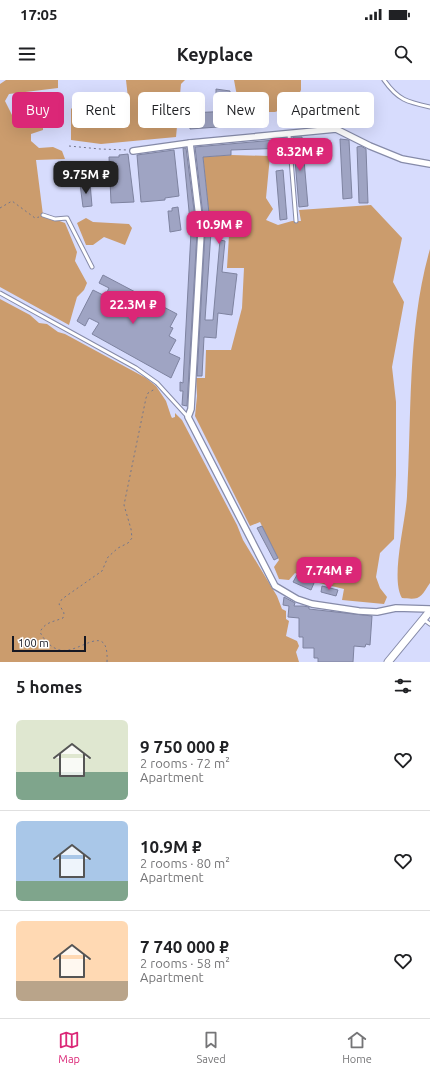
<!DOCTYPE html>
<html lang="en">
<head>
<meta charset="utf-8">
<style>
  :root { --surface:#fff; --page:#f2f2f2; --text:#202124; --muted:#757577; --line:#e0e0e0; --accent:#db2777 }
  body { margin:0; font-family:Ubuntu,sans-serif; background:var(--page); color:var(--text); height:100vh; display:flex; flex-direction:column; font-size:15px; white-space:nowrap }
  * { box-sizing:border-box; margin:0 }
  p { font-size:13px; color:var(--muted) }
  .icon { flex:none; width:22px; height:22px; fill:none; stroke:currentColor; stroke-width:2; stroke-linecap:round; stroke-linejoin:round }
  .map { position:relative; height:582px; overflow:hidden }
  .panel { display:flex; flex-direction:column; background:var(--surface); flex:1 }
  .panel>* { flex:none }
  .banner { position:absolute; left:12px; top:12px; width:406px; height:36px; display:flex; gap:8px }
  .scale { position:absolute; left:12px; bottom:10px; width:74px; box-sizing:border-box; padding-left:4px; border:2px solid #161823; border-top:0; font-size:11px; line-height:14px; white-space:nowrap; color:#161823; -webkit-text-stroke:3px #fff; paint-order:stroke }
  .price { position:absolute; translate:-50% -34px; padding:0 9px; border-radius:8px; background:var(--accent); color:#fff; font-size:13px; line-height:26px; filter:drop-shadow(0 1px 2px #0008) }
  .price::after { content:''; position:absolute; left:50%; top:24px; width:12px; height:9px; margin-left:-6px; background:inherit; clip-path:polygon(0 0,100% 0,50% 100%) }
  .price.selected { background:#222; color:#fff }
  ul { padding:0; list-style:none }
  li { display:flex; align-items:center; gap:12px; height:100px; padding:0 16px }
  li+li { border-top:1px solid var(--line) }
  li span { display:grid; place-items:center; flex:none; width:112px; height:80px; border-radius:6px; color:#555 }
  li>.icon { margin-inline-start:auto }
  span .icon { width:48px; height:48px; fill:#fffc; stroke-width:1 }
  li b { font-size:17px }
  h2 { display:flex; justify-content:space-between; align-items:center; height:48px; padding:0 16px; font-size:17px }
  .pill { padding:0 14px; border-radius:6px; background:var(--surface); box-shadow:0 4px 16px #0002; font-size:14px; line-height:36px }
  .pill.selected { background:var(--accent); color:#fff }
  .status { display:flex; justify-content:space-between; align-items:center; height:28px; padding:0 20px; background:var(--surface); direction:ltr }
  .status svg { height:11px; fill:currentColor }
  header { display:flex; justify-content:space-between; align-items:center; height:52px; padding:0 16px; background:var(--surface); font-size:18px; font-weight:700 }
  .menu { display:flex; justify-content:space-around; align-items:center; height:56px; border-top:1px solid var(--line); background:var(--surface); font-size:11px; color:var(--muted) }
  .menu a { display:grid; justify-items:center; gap:2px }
  .menu .selected { color:var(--accent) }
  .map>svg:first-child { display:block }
</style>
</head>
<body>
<div class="status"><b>17:05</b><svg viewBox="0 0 49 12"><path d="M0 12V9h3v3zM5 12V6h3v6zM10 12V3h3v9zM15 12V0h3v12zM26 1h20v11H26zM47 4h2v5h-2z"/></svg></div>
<header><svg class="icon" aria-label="menu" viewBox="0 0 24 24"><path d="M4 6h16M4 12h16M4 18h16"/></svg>Keyplace<svg class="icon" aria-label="search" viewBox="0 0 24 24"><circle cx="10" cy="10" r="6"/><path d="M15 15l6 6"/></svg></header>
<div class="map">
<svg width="430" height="582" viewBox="0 0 430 582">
  <rect width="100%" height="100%" fill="#d7dcfd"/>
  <!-- forest -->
  <g fill="#cb9c6d">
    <path d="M 6,0 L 58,0 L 58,8 L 9,14 L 5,21 L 14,39 C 20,40 40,42 43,44 L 43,50 L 31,54 L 31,61 L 39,68 L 53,67 L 62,71 L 65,79 L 36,80 L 43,135 L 65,143 L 77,172 L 75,181 L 87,203 L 84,210 L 77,217 L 69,245 L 0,207 L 0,4 Z"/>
    <polygon points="126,0 185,0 181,4 176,57 101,64 71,60 71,29 79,21 128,18"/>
    <polygon points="234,0 301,0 301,10 294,25 275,32 254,32 253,27 241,25 236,11"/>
    <polygon points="231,75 270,76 266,118 273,129 266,140 278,145 292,141 301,141 299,130 371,125 402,158 393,202 404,222 392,287 396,322 396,395 394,459 380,473 376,497 380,508 387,517 384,524 342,520 344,509 319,503 295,493 289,500 279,499 274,487 279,480 260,442 250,446 195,336 197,316 196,298 205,298 206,270 231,270 242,228 244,188 227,188 229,155 211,152 203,77"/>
    <polygon points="86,138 93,142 129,144 132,148 125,165 104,157 93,165 86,165 77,143"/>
    <path d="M 430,169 L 430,503 C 420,518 421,520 402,518 C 390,499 406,440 407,416 C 412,334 407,249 430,169 Z"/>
    <polygon points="0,219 30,235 39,243 47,244 58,252 65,254 146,298 156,306 166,321 171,336 172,338 175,337 175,333 182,340 237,445 243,460 277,516 282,529 286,531 286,539 289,541 286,556 297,561 299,566 296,572 299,582 0,582"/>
  </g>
  <!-- building -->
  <g fill="#9fa4c3" stroke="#7e83a0">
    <polygon points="216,9 230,11 230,16 216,16"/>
    <polygon points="362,26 363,35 345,35 345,27"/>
    <polygon points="232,31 232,46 190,49 189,33"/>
    <polygon points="293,57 302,57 308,126 299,127"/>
    <polygon points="286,59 287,68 231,70 231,75 203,77 211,152 205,240 213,240 220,160 225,161 222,192 237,194 232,235 218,233 216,258 204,257 202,296 197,296 205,153 195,67"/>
    <polygon points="340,59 349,60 352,118 343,119"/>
    <polygon points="361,66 366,69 368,123 359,123 357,67"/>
    <polygon points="183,68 186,68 197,153 187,326 182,325 183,311 180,311 180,302 183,303 191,152"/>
    <polygon points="174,70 179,116 165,118 165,120 141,122 137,75"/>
    <polygon points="128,74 134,122 111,123 109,77 119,77 119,75"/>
    <polygon points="283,90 287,139 280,140 276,91"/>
    <polygon points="90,103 92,126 83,127 80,104"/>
    <polygon points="178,127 181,150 170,152 168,131 172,131 172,128"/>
    <polygon points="103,195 177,234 170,247 173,248 169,256 176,260 169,273 180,278 171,298 92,254 99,243 89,238 85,246 77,241 93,210 105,216 109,208 99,203"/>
    <polygon points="262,446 278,478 274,480 257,448"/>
    <polygon points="297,495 314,503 311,510 293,502"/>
    <polygon points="322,506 338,510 336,516 321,512"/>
    <polygon points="284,517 295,523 294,526 303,526 309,527 309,529 372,536 370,565 366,564 365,567 354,566 353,582 318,582 318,578 314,578 314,568 303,568 303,557 299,557 299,538 288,537 289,526 283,525"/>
  </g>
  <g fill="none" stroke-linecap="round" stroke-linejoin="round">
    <defs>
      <g id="service">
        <path d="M 384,0 C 398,20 407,22 430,27"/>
        <polyline points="289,55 296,141"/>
        <polyline points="43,135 55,139 67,138 92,187"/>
        <polyline points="0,213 136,288 157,303 188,337"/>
        <polyline points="423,539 430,544"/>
      </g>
      <g id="minor">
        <polyline points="190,63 336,49 370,66 402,79 430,84"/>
        <polyline points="133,71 190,63 201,153 191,329 188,337 275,506 297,519 312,524 359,531 377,532 396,528 430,529"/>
      </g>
      <polyline id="tertiary" points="388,582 430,531"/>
    </defs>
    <!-- service casing -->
    <use href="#service" stroke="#868ba9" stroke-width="5"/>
    <!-- minor casing -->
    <use href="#minor" stroke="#868ba9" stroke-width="8"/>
    <!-- tertiary casing -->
    <use href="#tertiary" stroke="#868ba9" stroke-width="9"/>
    <!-- path -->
    <g stroke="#73768c" stroke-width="1" stroke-dasharray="2 3" stroke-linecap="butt">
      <polyline points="69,66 100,69 128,70"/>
      <polyline points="0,128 12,121 35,138 39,137"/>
      <path d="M 107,582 C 109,539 79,575 60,570 C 51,568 44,560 40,552 C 45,542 53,542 63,538 L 64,533 L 59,524 L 62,519 L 102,491 L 108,477 L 118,468 L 128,463 L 132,458 L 131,449 L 124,425 L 146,318 L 148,313 L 155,309"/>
    </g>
    <!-- service -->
    <use href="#service" stroke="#fff" stroke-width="3"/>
    <!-- minor -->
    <use href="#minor" stroke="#fff" stroke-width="5.5"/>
    <!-- tertiary -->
    <use href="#tertiary" stroke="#fff" stroke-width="7"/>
  </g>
</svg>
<div class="scale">100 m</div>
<b class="price" style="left:300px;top:92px">8.32M ₽</b>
<b class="price selected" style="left:86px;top:115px">9.75M ₽</b>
<b class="price" style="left:219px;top:165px">10.9M ₽</b>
<b class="price" style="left:133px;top:245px">22.3M ₽</b>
<b class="price" style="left:329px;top:511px">7.74M ₽</b>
<div class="banner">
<a class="pill selected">Buy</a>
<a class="pill">Rent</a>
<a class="pill">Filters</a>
<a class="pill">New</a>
<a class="pill">Apartment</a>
</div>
</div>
<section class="panel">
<h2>5 homes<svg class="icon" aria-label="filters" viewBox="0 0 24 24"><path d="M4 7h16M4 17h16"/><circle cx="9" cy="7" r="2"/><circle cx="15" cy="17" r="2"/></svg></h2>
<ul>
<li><span style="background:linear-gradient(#dfe7d0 65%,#7fa58c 0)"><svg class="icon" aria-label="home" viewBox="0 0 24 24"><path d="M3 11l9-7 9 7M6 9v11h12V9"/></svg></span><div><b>9 750 000 ₽</b><p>2 rooms · 72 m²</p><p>Apartment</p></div><svg class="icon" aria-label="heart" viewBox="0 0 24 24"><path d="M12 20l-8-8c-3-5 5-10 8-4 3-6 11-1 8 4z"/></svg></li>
<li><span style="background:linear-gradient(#a9c7e8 75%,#7fa58c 0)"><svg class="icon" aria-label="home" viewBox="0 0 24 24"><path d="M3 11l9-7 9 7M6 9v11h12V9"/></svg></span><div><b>10.9M ₽</b><p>2 rooms · 80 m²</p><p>Apartment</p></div><svg class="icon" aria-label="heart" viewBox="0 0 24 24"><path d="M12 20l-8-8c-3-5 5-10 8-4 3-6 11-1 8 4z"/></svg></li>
<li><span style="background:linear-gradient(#ffd9b3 75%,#b9a48a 0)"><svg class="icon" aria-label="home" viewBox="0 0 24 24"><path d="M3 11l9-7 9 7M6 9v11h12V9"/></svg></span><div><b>7 740 000 ₽</b><p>2 rooms · 58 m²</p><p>Apartment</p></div><svg class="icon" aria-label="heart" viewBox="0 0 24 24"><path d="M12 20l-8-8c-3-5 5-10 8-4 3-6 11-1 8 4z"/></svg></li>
</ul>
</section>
<nav class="menu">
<a class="selected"><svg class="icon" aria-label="map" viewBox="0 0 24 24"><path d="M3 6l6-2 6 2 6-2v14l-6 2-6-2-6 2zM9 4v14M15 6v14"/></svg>Map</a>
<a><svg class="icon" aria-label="saved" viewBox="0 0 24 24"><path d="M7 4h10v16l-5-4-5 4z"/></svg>Saved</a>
<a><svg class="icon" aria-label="home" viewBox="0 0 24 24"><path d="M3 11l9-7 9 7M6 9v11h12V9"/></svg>Home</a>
</nav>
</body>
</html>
